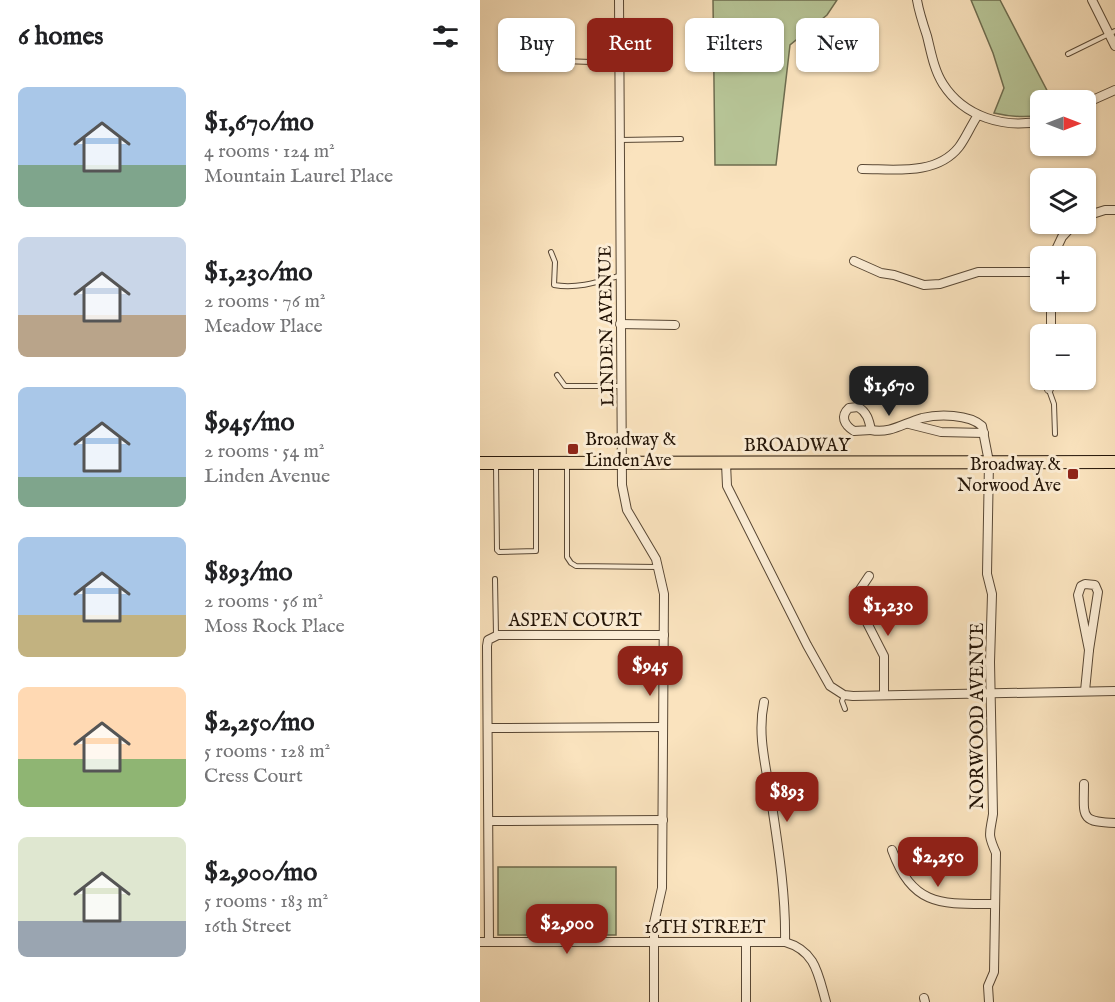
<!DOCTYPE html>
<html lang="en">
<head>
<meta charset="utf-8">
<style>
  :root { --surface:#fff; --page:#f2f2f2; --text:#202124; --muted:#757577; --accent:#8f2418 }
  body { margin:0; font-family:"IM FELL English",serif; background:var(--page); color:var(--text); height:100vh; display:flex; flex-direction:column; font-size:22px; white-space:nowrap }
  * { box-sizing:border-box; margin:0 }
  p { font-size:20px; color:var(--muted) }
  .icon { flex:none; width:33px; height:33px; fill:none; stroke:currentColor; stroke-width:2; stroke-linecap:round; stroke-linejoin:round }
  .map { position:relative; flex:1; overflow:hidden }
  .drawer { display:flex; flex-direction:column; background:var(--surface); width:480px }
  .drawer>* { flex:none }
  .hud { position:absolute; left:18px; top:18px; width:526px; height:54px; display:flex; gap:12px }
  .needle { width:39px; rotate:90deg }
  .tools { position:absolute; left:550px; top:90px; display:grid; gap:12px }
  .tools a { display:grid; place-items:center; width:66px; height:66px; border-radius:9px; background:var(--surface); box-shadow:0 2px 4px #0004; font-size:30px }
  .price { position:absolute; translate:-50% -51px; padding:0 14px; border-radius:12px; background:var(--accent); color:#fff; font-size:20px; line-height:39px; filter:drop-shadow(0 2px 3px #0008) }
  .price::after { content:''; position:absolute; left:50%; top:36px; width:18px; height:14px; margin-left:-9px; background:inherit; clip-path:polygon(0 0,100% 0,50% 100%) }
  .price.current { background:#222; color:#fff }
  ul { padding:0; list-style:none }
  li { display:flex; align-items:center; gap:18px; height:150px; padding:0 18px }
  li span { display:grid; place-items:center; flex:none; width:168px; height:120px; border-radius:9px; color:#555 }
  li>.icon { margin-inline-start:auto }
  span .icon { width:72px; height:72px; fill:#fffc; stroke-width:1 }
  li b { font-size:26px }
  h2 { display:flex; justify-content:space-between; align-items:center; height:72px; padding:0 18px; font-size:26px }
  .chip { padding:0 21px; border-radius:9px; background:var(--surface); box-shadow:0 2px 4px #0004; font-size:21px; line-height:54px }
  .chip.current { background:var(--accent); color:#fff }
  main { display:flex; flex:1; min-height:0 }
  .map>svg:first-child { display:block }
</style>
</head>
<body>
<main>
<section class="drawer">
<h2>6 homes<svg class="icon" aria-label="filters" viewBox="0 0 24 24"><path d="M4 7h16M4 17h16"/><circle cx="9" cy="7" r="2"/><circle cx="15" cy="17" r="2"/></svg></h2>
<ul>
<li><span style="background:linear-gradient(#a9c7e8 65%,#7fa58c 0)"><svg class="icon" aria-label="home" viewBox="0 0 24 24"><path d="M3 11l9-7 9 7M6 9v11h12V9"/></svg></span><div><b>$1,670/mo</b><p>4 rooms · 124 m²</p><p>Mountain Laurel Place</p></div></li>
<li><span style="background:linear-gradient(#c9d6e8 65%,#b9a48a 0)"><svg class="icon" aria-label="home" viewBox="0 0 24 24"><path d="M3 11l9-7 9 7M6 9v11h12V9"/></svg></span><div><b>$1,230/mo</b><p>2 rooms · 76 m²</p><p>Meadow Place</p></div></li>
<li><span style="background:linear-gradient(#a9c7e8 75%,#7fa58c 0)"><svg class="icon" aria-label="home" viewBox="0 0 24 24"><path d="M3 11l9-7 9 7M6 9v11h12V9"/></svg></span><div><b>$945/mo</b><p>2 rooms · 54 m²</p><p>Linden Avenue</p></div></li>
<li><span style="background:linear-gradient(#a9c7e8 65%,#c2b280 0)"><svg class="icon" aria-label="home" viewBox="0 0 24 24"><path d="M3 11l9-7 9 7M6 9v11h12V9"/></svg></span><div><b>$893/mo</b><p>2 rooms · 56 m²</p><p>Moss Rock Place</p></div></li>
<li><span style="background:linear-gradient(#ffd9b3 60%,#8fb573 0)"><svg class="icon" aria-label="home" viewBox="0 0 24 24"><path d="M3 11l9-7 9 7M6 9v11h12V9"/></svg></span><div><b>$2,250/mo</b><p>5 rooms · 128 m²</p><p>Cress Court</p></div></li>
<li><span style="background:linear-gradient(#dfe7d0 70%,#9aa5b1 0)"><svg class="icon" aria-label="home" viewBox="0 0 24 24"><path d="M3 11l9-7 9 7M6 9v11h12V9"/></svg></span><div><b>$2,900/mo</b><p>5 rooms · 183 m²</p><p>16th Street</p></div></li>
</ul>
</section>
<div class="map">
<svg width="635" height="1002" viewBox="0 0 635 1002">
  <rect width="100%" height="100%" fill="#fae3be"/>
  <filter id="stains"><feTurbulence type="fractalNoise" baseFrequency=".00333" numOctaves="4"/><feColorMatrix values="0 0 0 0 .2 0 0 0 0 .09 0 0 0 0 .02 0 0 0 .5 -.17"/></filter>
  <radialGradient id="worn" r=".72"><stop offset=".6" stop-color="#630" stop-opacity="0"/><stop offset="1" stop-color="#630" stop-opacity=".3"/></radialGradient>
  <!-- green -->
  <g fill="#b7c597" stroke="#6d6c4f" stroke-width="1.5">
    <polygon points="233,0 357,0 347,15 310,45 296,165 235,165"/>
    <path d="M 491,0 L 520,0 L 572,100 L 561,100 L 561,115 C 544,118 531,117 514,113 L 524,88 L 513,53 Z"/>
    <rect x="18" y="867" width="118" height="68"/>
  </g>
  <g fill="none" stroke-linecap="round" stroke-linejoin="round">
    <defs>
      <g id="service">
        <polyline points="588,54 635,31"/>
        <polyline points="35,64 83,61 139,63"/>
        <polyline points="140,140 201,139"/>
        <path d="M 71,252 L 75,262 L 74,285 C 97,289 118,282 139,276"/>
        <polyline points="77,375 85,386 141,386"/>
        <polyline points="569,390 574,404 575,434"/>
        <polyline points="16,466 17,550 19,552 56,551 56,466"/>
        <polyline points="87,466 87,557 91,563 96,566 177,567"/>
        <polyline points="15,579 16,635"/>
        <polyline points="364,696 362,701 365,709"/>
      </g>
      <g id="minor">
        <polyline points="139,0 142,485 147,510 176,559 184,594 182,888 174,923 174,1002"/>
        <path d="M 437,0 C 439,12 443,24 447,36 C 451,52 454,70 463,84 C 484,117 525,129 561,121"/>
        <polyline points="612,0 635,46"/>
        <polyline points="606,103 635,90"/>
        <path d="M 382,169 C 414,169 456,176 479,147 C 486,138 491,125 498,115"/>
        <polyline points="606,216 625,210 635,210"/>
        <polyline points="573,256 582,237 594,224"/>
        <polyline points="374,261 401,273 414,275 444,285 460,284 498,272 561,272"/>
        <polyline points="571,302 571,334"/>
        <polyline points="140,324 195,325"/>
        <polyline points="569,389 571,380"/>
        <path d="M 378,407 C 387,412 389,420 391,430 L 374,431 C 364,425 360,416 369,408 Z"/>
        <polyline points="429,424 461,432 504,433"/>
        <path d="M 391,430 C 410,434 424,423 442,418 C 459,414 489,414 502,426 L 509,462 L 507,574 L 512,594 L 510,662 L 513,814 C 510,834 507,833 516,853 L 514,972 L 508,986 L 509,1002"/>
        <polyline points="246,463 247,486 327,645 350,686 364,695 373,696 635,691"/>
        <polyline points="389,576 379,591 381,611 404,656 404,695"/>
        <polygon points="605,584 615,585 618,592 609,650 598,595 601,586"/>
        <polyline points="605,691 609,650"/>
        <path d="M 284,702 C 277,735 286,766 291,799 C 298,846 306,894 305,942"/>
        <polyline points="9,728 182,727"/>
        <path d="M 604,784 C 604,816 599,822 635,823"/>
        <polyline points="9,821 183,820"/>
        <path d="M 412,850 C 433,907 461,904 514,904"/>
        <path d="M 0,942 L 305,942 C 336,951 338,974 346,1002"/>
        <polyline points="9,942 7,646 8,640 18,635 184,635"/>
        <polyline points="266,942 266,1002"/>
        <polyline points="444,998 445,1002"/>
      </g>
      <polyline id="primary" points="0,463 635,462"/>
    </defs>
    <!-- service casing -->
    <use href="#service" stroke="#594835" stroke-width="6"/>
    <!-- minor casing -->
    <use href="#minor" stroke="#594835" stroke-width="10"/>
    <!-- primary casing -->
    <use href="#primary" stroke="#231407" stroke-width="14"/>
    <!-- service -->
    <use href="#service" stroke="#fcedd5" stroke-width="4"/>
    <!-- minor -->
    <use href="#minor" stroke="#fcedd5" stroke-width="8"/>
    <!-- primary -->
    <use href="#primary" stroke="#fae3be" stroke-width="12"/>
  </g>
  <!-- markers -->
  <g fill="#8f2418" stroke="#fcedd5" stroke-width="2">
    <rect x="87" y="443" width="12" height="12" rx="3"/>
    <rect x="587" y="468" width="12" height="12" rx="3"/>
  </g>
  <g text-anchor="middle" stroke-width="6" stroke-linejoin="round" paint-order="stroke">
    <!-- street labels -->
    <g font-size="18" fill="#231407" stroke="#fcedd5">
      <text transform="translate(126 326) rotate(-91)" y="6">LINDEN AVENUE</text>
      <text x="317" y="451">BROADWAY</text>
      <text x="95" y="626">ASPEN COURT</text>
      <text transform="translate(497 716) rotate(-90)" y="6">NORWOOD AVENUE</text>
      <text x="225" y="933">16TH STREET</text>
    </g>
    <!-- poi labels -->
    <g font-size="18" fill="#231407" stroke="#fcedd5" text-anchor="start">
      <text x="105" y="445">Broadway &amp;<tspan x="105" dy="21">Linden Ave</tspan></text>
      <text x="581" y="470" text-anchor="end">Broadway &amp;<tspan x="581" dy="21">Norwood Ave</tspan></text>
    </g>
  </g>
  <rect width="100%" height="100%" filter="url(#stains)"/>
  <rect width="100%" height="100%" fill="url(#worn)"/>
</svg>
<div class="tools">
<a><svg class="needle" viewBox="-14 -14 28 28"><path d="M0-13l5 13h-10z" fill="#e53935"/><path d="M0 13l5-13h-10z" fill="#757577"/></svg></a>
<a><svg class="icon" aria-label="layers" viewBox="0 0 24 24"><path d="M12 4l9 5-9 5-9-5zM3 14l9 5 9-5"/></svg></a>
<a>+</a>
<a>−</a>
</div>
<b class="price current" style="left:409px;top:417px">$1,670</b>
<b class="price" style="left:408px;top:637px">$1,230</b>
<b class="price" style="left:170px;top:697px">$945</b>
<b class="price" style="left:307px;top:823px">$893</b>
<b class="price" style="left:458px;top:888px">$2,250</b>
<b class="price" style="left:87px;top:955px">$2,900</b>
<div class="hud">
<a class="chip">Buy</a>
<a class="chip current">Rent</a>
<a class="chip">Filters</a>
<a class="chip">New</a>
</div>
</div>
</main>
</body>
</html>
